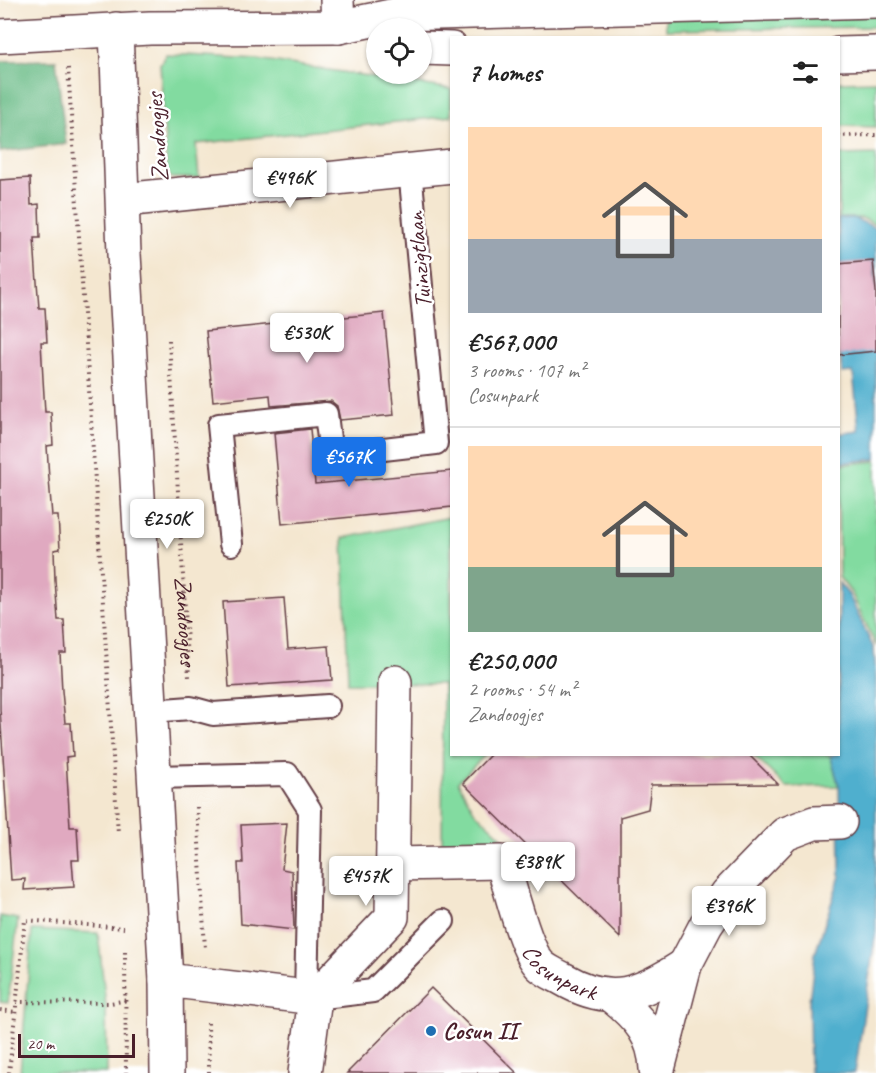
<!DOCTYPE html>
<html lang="en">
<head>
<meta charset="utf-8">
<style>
  :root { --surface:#fff; --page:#f6f6f6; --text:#222; --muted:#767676; --line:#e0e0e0; --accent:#1a73e8 }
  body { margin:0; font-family:Caveat,sans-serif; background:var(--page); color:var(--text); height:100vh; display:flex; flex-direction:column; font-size:22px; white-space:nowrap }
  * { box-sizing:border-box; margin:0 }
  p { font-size:20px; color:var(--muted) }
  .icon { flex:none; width:33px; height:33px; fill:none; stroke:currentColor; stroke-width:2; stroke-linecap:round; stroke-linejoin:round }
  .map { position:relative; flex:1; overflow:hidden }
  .details { position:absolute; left:450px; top:36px; width:390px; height:720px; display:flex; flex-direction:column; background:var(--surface); border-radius:0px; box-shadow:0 2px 4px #0004 }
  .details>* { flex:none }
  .fabs { position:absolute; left:366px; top:18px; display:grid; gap:12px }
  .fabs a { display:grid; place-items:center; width:66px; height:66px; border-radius:50%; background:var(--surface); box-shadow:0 2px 4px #0004; font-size:30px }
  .scale { position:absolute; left:18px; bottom:15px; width:117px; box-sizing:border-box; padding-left:6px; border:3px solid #4a1f2b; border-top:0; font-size:16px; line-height:21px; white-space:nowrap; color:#4a1f2b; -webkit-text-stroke:4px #fff; paint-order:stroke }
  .price { position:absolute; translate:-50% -51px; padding:0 14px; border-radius:6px; background:#fff; color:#222; font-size:20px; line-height:39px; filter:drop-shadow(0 2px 3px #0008) }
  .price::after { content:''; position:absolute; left:50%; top:36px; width:18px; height:14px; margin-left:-9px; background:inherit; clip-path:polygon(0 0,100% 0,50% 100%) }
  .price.current { background:var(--accent); color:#fff }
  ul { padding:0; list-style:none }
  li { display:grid; align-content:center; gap:12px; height:318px; padding:0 18px }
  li+li { border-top:2px solid var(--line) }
  li span { display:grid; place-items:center; height:186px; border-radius:0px; color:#555 }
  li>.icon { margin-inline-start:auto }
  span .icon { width:108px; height:108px; fill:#fffc; stroke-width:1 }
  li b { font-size:26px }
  h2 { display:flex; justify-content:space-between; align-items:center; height:72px; padding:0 18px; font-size:26px }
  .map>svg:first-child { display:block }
</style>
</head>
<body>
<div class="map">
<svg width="876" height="1073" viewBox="0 0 876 1073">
  <rect width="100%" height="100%" fill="#fff"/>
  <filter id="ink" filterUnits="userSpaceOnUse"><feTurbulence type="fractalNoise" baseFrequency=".0167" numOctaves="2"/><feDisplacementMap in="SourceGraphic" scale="12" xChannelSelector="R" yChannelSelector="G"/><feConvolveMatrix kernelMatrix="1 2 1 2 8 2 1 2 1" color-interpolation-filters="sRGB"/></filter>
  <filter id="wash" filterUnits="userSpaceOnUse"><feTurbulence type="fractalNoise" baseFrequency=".008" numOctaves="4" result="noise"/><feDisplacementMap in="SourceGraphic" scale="24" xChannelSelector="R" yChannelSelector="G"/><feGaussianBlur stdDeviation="1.35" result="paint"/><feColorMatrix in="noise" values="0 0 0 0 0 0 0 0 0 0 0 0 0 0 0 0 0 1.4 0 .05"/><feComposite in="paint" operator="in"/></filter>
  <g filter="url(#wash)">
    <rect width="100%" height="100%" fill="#f4e7d0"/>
    <!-- green -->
    <g fill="#82dba0" stroke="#667d66" stroke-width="1.5">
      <polygon points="876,13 876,27 666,30 666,18"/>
      <polygon points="166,54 258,59 451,89 451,116 196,144 199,178 171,178 167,173 160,64"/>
      <polygon points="876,81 876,127 839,126 839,82"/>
      <polygon points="876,154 876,225 862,218 839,218 839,155"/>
      <polygon points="876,461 876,646 852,594 839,577 838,465"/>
      <polygon points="451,517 452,754 485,755 458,782 475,812 502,837 482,849 442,854 443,684 348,683 343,538"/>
      <polygon points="753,755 830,755 839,786 786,787"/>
      <polygon points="0,916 18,919 8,1003 0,1002"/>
      <polygon points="32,930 98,933 106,1006 107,1073 20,1073"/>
    </g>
    <!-- forest -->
    <polygon fill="#69bb86" stroke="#5a6d58" stroke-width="1.5" points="56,60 66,144 0,152 0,61"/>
    <!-- water -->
    <g fill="#4fafce" stroke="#4c677c" stroke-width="1.5">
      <polygon points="854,218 876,228 876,291 873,261 839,264 838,219"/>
      <polygon points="876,346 876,459 839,463 838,434 859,431 853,372 842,373 840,350"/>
      <polygon points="839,583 849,595 874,649 876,679 876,931 855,1073 810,1073 809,1001 815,954 840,876 839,786 830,755 838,754"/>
    </g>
    <g id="blocks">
      <!-- building -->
      <g fill="#e0a9c0">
        <polygon points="30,178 31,205 39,204 40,238 34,238 36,269 39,308 45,308 47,342 41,342 43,379 45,412 51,412 53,445 47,446 49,479 52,516 58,516 60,549 54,550 55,580 58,620 64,620 66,653 60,653 62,691 65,723 71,723 73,756 66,757 70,827 77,827 79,860 72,860 74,887 24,890 25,879 11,880 0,709 0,180"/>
        <polygon points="873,261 876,291 876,351 838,355 838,264"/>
        <polygon points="384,313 394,415 340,420 337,406 331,401 271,406 270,395 213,401 206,331"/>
        <polygon points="310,429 315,484 452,471 452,507 282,524 274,433"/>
        <polygon points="284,598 288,649 329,646 332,680 229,687 223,602"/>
        <polygon points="491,754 748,754 778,784 651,785 648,809 620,817 620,938 463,783"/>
        <polygon points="287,823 282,869 292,871 294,930 241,924 238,863 243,863 241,825"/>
        <polygon points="431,988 517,1073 347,1073"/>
      </g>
    </g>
  </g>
  <g filter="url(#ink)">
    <use href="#blocks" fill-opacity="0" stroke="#643d44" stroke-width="1.5"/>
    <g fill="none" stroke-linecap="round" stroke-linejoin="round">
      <defs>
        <g id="lane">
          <polyline points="231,544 219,425 326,414 331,455 436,443 410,170"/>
          <polyline points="150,711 191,708 213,714 328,706"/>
          <polyline points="154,777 287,774 310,810 306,996"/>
          <polyline points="315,998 373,991 443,921"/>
        </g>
        <g id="street">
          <polyline points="337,0 338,27"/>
          <polyline points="116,29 124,254 166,980 167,1073"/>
          <polyline points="123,200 452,166"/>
          <path id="s2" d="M 393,864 L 502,862 C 510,885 524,949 540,965 C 546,971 556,975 563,979 C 611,1007 641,994 685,965"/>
          <polyline points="166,980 315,998 392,917 395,682"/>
          <path d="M 613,997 C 638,1017 655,1036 656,1069"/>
          <polyline points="305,1073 315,998"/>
          <polyline points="657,1073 685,965 706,925 727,894 785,834 814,823 840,822"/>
        </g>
        <g id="secondary">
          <polyline points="0,36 150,28 338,27 401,14 876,1"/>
          <polyline points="422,48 452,49"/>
          <polyline points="838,54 876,53"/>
        </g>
      </defs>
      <!-- lane casing -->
      <use href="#lane" stroke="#643d44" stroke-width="26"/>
      <!-- street casing -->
      <use href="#street" stroke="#643d44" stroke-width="36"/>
      <!-- secondary casing -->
      <use href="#secondary" stroke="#643d44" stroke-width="36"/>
      <!-- path -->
      <g stroke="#643d44" stroke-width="4" stroke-dasharray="1.5 4.5" stroke-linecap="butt">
        <polyline points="68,68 118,833"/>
        <polyline points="838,136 876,135"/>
        <path id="s1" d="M 169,340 L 189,677"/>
        <polyline points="197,807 205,949"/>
        <polyline points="125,952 126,1073"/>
        <polyline points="16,1002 110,1003 128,1000"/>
        <polyline points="0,1010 15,1012"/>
        <polyline points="208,1023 209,1073"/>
        <polyline points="9,1073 25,920 124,928"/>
      </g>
      <!-- lane -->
      <use href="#lane" stroke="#fff" stroke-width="22"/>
      <!-- street -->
      <use href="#street" stroke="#fff" stroke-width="33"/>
      <!-- secondary -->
      <use href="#secondary" stroke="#fff" stroke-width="33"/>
    </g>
  </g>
  <!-- markers -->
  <circle fill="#1f6fb2" stroke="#fff" stroke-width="2" cx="431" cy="1031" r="6"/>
  <g text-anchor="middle" stroke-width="5" stroke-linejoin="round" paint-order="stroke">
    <!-- street labels -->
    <g font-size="24" fill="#4a1f2b" stroke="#fff">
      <text transform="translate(157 137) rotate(-94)" y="8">Zandoogjes</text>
      <text transform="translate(419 260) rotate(-95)" y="8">Tuinzigtlaan</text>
      <text dy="8" stroke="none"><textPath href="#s1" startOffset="282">Zandoogjes</textPath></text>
      <text dy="8" stroke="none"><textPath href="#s2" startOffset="240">Cosunpark</textPath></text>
    </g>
    <!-- poi labels -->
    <g font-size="24" font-weight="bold" fill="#4a1f2b" stroke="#fff" text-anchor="start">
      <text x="443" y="1039">Cosun II</text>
    </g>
  </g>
</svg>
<div class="fabs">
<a><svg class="icon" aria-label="locate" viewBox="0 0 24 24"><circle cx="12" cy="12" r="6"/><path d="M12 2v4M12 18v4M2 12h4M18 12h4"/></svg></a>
</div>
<div class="scale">20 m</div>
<b class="price" style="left:290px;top:209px">€496K</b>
<b class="price" style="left:307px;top:364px">€530K</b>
<b class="price current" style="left:349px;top:488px">€567K</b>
<b class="price" style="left:167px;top:550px">€250K</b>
<b class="price" style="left:538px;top:893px">€389K</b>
<b class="price" style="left:366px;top:907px">€457K</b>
<b class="price" style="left:729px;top:937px">€396K</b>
<section class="details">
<h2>7 homes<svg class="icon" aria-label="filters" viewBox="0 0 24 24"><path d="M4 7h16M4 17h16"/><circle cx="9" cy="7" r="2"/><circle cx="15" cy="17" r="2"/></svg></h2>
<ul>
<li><span style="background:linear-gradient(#ffd9b3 60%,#9aa5b1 0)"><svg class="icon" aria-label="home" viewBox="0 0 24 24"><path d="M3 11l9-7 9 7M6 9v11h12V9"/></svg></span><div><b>€567,000</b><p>3 rooms · 107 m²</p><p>Cosunpark</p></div></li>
<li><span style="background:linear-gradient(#ffd9b3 65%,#7fa58c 0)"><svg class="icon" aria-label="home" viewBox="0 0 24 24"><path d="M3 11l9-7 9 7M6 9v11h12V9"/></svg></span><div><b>€250,000</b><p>2 rooms · 54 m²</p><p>Zandoogjes</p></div></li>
</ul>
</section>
</div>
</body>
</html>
